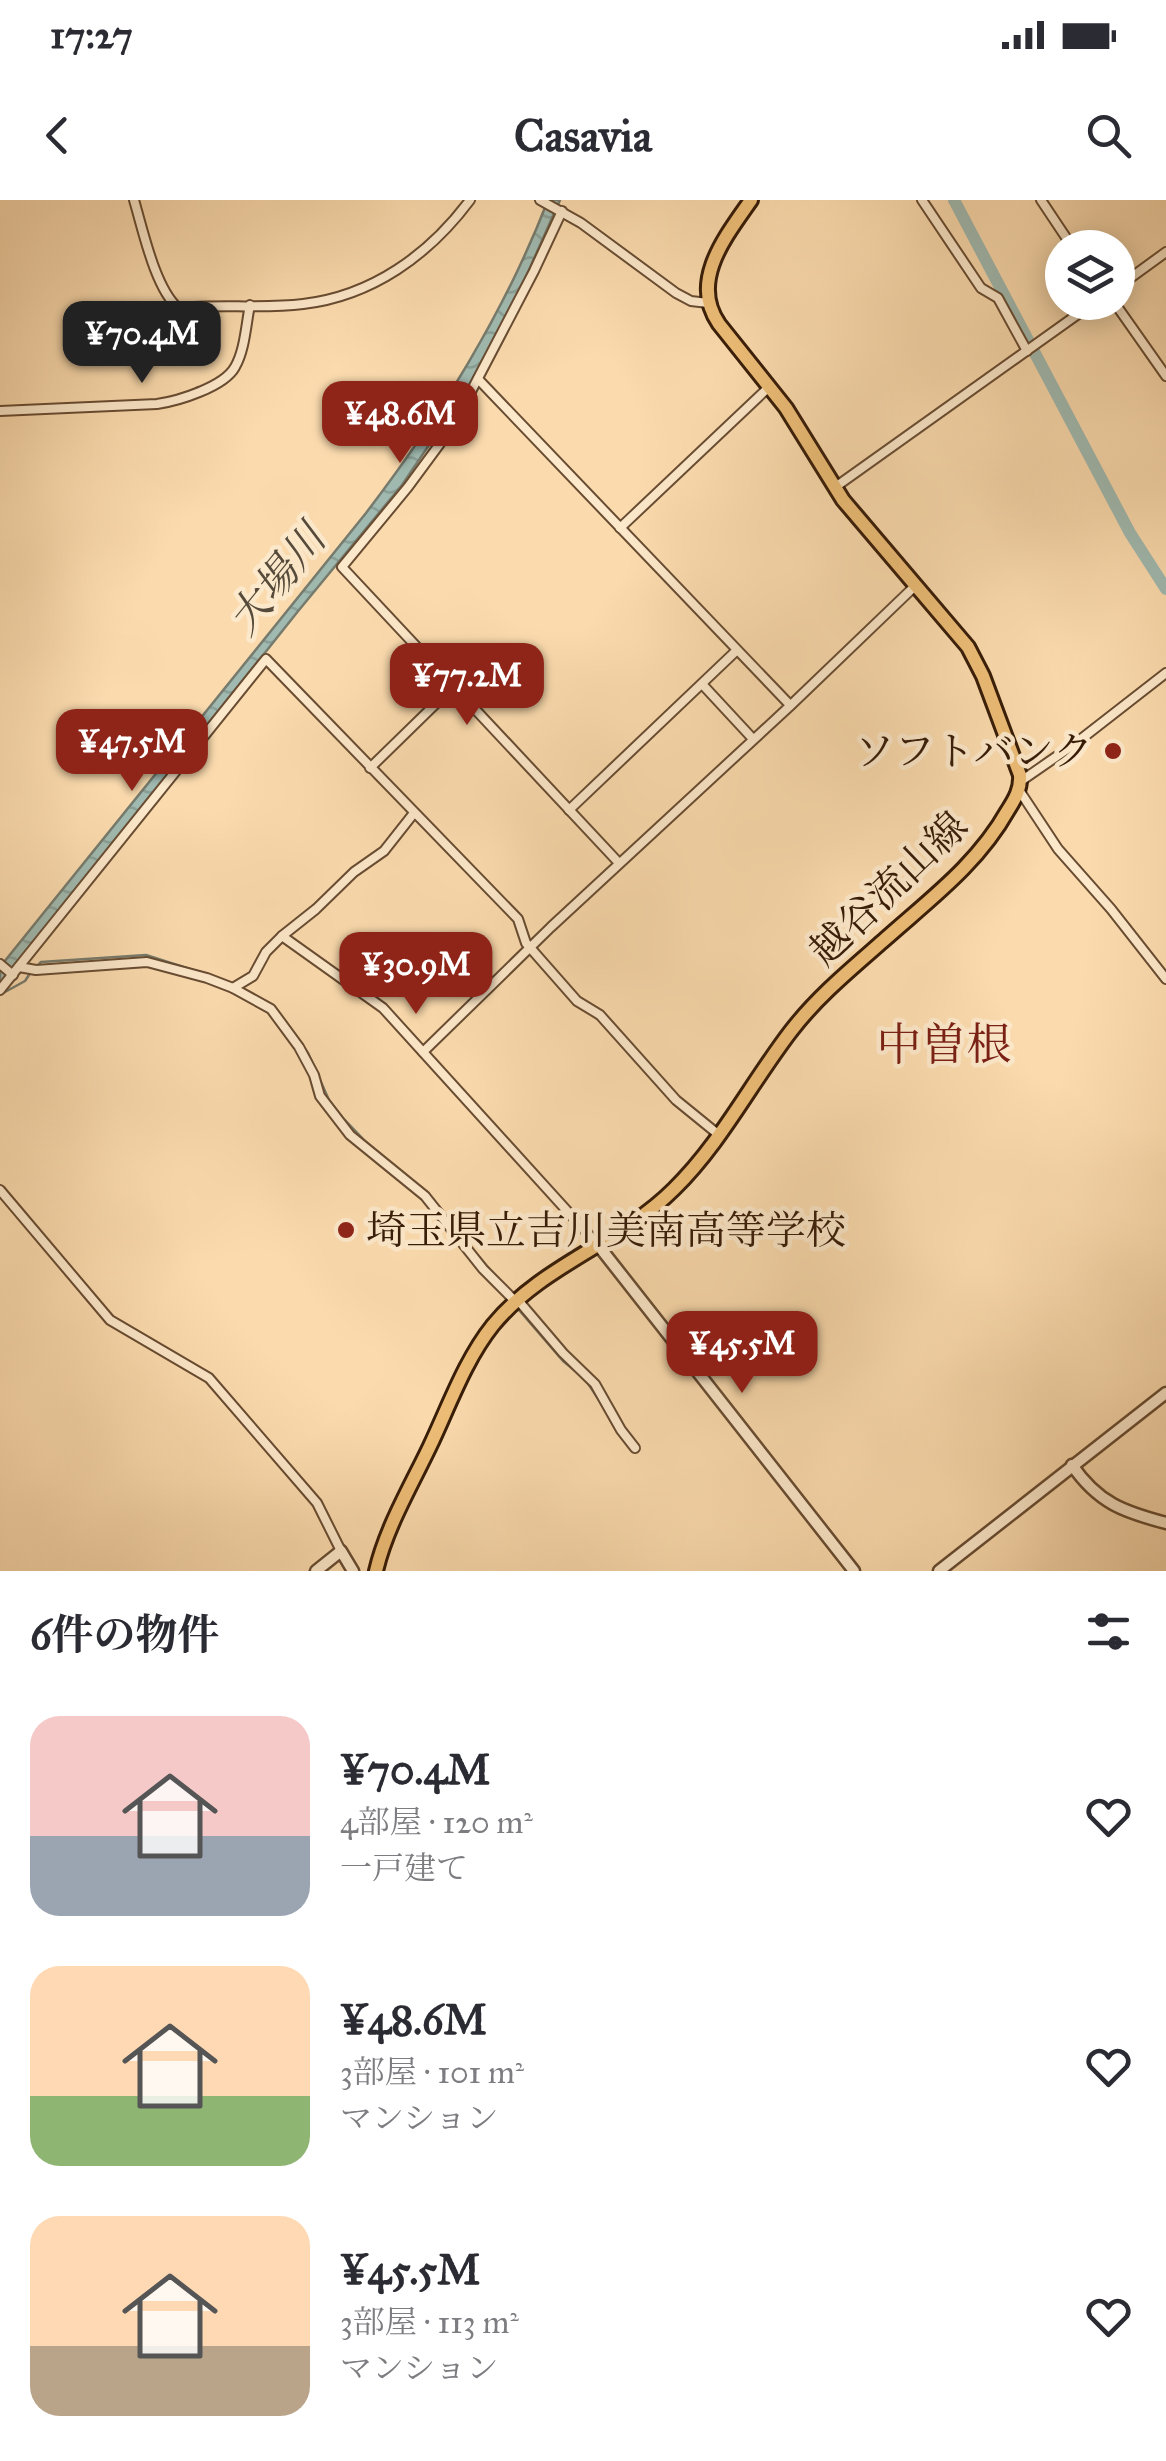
<!DOCTYPE html>
<html lang="ja">
<head>
<meta charset="utf-8">
<style>
  :root { --surface:#fff; --page:#f2f2f3; --text:#2b2b33; --muted:#7c7c81; --accent:#8f2418 }
  body { margin:0; font-family:"IM FELL Great Primer","Noto Serif JP",serif; background:var(--page); color:var(--text); height:100vh; display:flex; flex-direction:column; font-size:38px; white-space:nowrap }
  * { box-sizing:border-box; margin:0 }
  p { font-size:32px; color:var(--muted) }
  .icon { flex:none; width:55px; height:55px; fill:none; stroke:currentColor; stroke-width:2; stroke-linecap:round; stroke-linejoin:round }
  .map { position:relative; height:1371px; overflow:hidden }
  .panel { display:flex; flex-direction:column; background:var(--surface); flex:1 }
  .panel>* { flex:none }
  .fabs { position:absolute; left:1045px; top:30px; display:grid; gap:20px }
  .fabs a { display:grid; place-items:center; width:90px; height:90px; border-radius:50%; background:var(--surface); box-shadow:0 5px 25px #0003; font-size:50px }
  .price { position:absolute; translate:-50% -85px; padding:0 22px; border-radius:20px; background:var(--accent); color:#fff; font-size:32px; line-height:65px; filter:drop-shadow(0 2px 5px #0008) }
  .price::after { content:''; position:absolute; left:50%; top:60px; width:30px; height:22px; margin-left:-15px; background:inherit; clip-path:polygon(0 0,100% 0,50% 100%) }
  .price.selected { background:#222; color:#fff }
  ul { padding:0; list-style:none }
  li { display:flex; align-items:center; gap:30px; height:250px; padding:0 30px }
  li span { display:grid; place-items:center; flex:none; width:280px; height:200px; border-radius:30px; color:#555 }
  li>.icon { margin-inline-start:auto }
  span .icon { width:120px; height:120px; fill:#fffc; stroke-width:1 }
  li b { font-size:42px }
  h2 { display:flex; justify-content:space-between; align-items:center; height:120px; padding:0 30px; font-size:42px }
  .status { display:flex; justify-content:space-between; align-items:center; height:70px; padding:0 50px; background:var(--surface); direction:ltr }
  .status svg { height:28px; fill:currentColor }
  header { display:flex; justify-content:space-between; align-items:center; height:130px; padding:0 30px; background:var(--surface); font-size:45px; font-weight:700 }
  .map>svg:first-child { display:block }
</style>
</head>
<body>
<div class="status"><b>17:27</b><svg viewBox="0 0 49 12"><path d="M0 12V9h3v3zM5 12V6h3v6zM10 12V3h3v9zM15 12V0h3v12zM26 1h20v11H26zM47 4h2v5h-2z"/></svg></div>
<header><svg class="icon" aria-label="back" viewBox="0 0 24 24"><path d="M15 5l-7 7 7 7"/></svg>Casavia<svg class="icon" aria-label="search" viewBox="0 0 24 24"><circle cx="10" cy="10" r="6"/><path d="M15 15l6 6"/></svg></header>
<div class="map">
<svg width="1166" height="1371" viewBox="0 0 1166 1371">
  <defs>
    <pattern id="water-waves" width="16" height="10" patternUnits="userSpaceOnUse" patternTransform="scale(2.5)"><rect width="16" height="10" fill="#a0bab1"/><path d="M0 5q4-4 8 0t8 0" fill="none" stroke="#8a9f97"/></pattern>
  </defs>
  <rect width="100%" height="100%" fill="#fbdbae"/>
  <filter id="stains"><feTurbulence type="fractalNoise" baseFrequency=".002" numOctaves="4"/><feColorMatrix values="0 0 0 0 .2 0 0 0 0 .09 0 0 0 0 .02 0 0 0 .5 -.17"/></filter>
  <radialGradient id="worn" r=".72"><stop offset=".6" stop-color="#630" stop-opacity="0"/><stop offset="1" stop-color="#630" stop-opacity=".3"/></radialGradient>
  <!-- water -->
  <path fill="url(#water-waves)" stroke="#767b6d" stroke-width="2.5" d="M 548,0 L 560,0 L 506,122 L 469,186 L 402,285 L 299,410 L 0,785 L 0,767 L 366,313 C 440,216 504,114 548,0 Z"/>
  <g fill="none" stroke-linecap="round" stroke-linejoin="round">
    <!-- stream -->
    <g stroke="#767b6d" stroke-width="2.5">
      <polyline points="188,193 198,187"/>
      <polyline points="39,764 41,762 146,755 199,772"/>
      <polyline points="5,792 25,781 29,775"/>
      <polyline points="248,792 273,805 308,853 329,900 342,917 366,942 427,993 444,1014"/>
      <polyline points="468,1044 499,1080"/>
      <polyline points="519,1110 563,1161 579,1174"/>
      <polyline points="585,1179 603,1206"/>
    </g>
    <!-- river -->
    <polyline stroke="#a0bab1" stroke-width="12" points="954,0 1130,333 1166,389"/>
    <defs>
      <g id="minor">
        <path d="M 134,0 C 143,30 155,88 178,108 C 220,104 262,109 303,104 C 372,96 429,55 470,0"/>
        <polyline points="540,0 581,23 676,93 691,101 708,103"/>
        <polyline points="922,0 981,88 998,98 1027,151"/>
        <polyline points="1041,0 1073,48"/>
        <polyline points="562,11 534,71 453,226 408,287 342,367 619,663"/>
        <polyline points="1118,87 1166,52"/>
        <polyline points="1114,102 1166,176"/>
        <polyline points="478,179 790,505"/>
        <path d="M 0,211 L 157,204 C 178,201 224,187 235,167 C 245,150 246,124 250,105"/>
        <polyline points="834,288 1095,102"/>
        <polyline points="620,328 770,186"/>
        <polyline points="702,484 753,539"/>
        <polyline points="370,568 454,486"/>
        <polyline points="1021,581 1076,543 1166,473"/>
        <polyline points="1019,590 1058,649 1111,709 1166,779"/>
        <polyline points="569,610 736,451"/>
        <polyline points="414,613 384,651 354,672 316,709 282,736 383,808 598,1045"/>
        <polyline points="0,764 13,775"/>
        <polyline points="19,767 36,770 147,762 207,778 233,788 271,809 299,847 314,875 320,896 350,935 425,996 483,1069 515,1101"/>
        <polyline points="233,788 253,776 266,752 282,736"/>
        <polyline points="0,790 266,459 518,719 526,743 577,801 600,815 676,900 719,935"/>
        <polyline points="423,852 551,727 791,505 916,385"/>
        <polyline points="0,990 110,1120 209,1178 317,1303 341,1351"/>
        <polyline points="517,1099 563,1153 595,1184 621,1230 635,1248"/>
      </g>
      <g id="tertiary">
        <polyline points="598,1045 854,1371"/>
        <path d="M 1072,1265 C 1098,1303 1124,1312 1166,1323"/>
        <polyline points="316,1371 341,1351 353,1371"/>
        <polyline points="939,1371 1166,1193"/>
      </g>
      <path id="primary" d="M 376,1371 C 386,1328 411,1286 430,1246 C 449,1206 465,1160 493,1125 C 542,1065 620,1043 674,989 C 721,943 751,883 791,831 C 817,797 851,769 883,741 C 930,699 977,665 1008,610 C 1015,599 1021,589 1020,575 L 983,476 L 968,447 L 843,300 L 786,208 L 719,124 C 689,81 726,36 751,0"/>
    </defs>
    <!-- minor casing -->
    <use href="#minor" stroke="#684c32" stroke-width="12"/>
    <!-- tertiary casing -->
    <use href="#tertiary" stroke="#684c32" stroke-width="15"/>
    <!-- primary casing -->
    <use href="#primary" stroke="#371c08" stroke-width="18"/>
    <!-- minor -->
    <use href="#minor" stroke="#fce8ca" stroke-width="8"/>
    <!-- tertiary -->
    <use href="#tertiary" stroke="#fce8ca" stroke-width="10"/>
    <!-- primary -->
    <use href="#primary" stroke="#eebe77" stroke-width="12"/>
  </g>
  <!-- markers -->
  <g fill="#8f2418" stroke="#fce8ca" stroke-width="4">
    <circle cx="1113" cy="551" r="10"/>
    <circle cx="346" cy="1030" r="10"/>
  </g>
  <g text-anchor="middle" stroke-width="9" stroke-linejoin="round" paint-order="stroke">
    <!-- poi labels -->
    <g font-size="40" fill="#371c08" stroke="#fce8ca" text-anchor="end">
      <text x="1093" y="565">ソフトバンク</text>
      <text x="366" y="1044" text-anchor="start">埼玉県立吉川美南高等学校</text>
    </g>
    <!-- street labels -->
    <g font-size="40" fill="#371c08" stroke="#fce8ca">
      <text transform="translate(888 688) rotate(-44)" y="14">越谷流山線</text>
    </g>
    <!-- water labels -->
    <g font-size="42" font-style="italic" fill="#564b3b" stroke="#fce8ca">
      <text transform="translate(276 379) rotate(-51)" y="15">大場川</text>
    </g>
    <!-- quarter labels -->
    <g font-size="45" fill="#7a1f14" stroke="#fce8ca">
      <text x="944" y="860">中曽根</text>
    </g>
  </g>
  <rect width="100%" height="100%" filter="url(#stains)"/>
  <rect width="100%" height="100%" fill="url(#worn)"/>
</svg>
<div class="fabs">
<a><svg class="icon" aria-label="layers" viewBox="0 0 24 24"><path d="M12 4l9 5-9 5-9-5zM3 14l9 5 9-5"/></svg></a>
</div>
<b class="price selected" style="left:142px;top:186px">¥70.4M</b>
<b class="price" style="left:400px;top:266px">¥48.6M</b>
<b class="price" style="left:467px;top:528px">¥77.2M</b>
<b class="price" style="left:132px;top:594px">¥47.5M</b>
<b class="price" style="left:416px;top:817px">¥30.9M</b>
<b class="price" style="left:742px;top:1196px">¥45.5M</b>
</div>
<section class="panel">
<h2>6件の物件<svg class="icon" aria-label="filters" viewBox="0 0 24 24"><path d="M4 7h16M4 17h16"/><circle cx="9" cy="7" r="2"/><circle cx="15" cy="17" r="2"/></svg></h2>
<ul>
<li><span style="background:linear-gradient(#f6c9c9 60%,#9aa5b1 0)"><svg class="icon" aria-label="home" viewBox="0 0 24 24"><path d="M3 11l9-7 9 7M6 9v11h12V9"/></svg></span><div><b>¥70.4M</b><p>4部屋 · 120 m²</p><p>一戸建て</p></div><svg class="icon" aria-label="heart" viewBox="0 0 24 24"><path d="M12 20l-8-8c-3-5 5-10 8-4 3-6 11-1 8 4z"/></svg></li>
<li><span style="background:linear-gradient(#ffd9b3 65%,#8fb573 0)"><svg class="icon" aria-label="home" viewBox="0 0 24 24"><path d="M3 11l9-7 9 7M6 9v11h12V9"/></svg></span><div><b>¥48.6M</b><p>3部屋 · 101 m²</p><p>マンション</p></div><svg class="icon" aria-label="heart" viewBox="0 0 24 24"><path d="M12 20l-8-8c-3-5 5-10 8-4 3-6 11-1 8 4z"/></svg></li>
<li><span style="background:linear-gradient(#ffd9b3 65%,#b9a48a 0)"><svg class="icon" aria-label="home" viewBox="0 0 24 24"><path d="M3 11l9-7 9 7M6 9v11h12V9"/></svg></span><div><b>¥45.5M</b><p>3部屋 · 113 m²</p><p>マンション</p></div><svg class="icon" aria-label="heart" viewBox="0 0 24 24"><path d="M12 20l-8-8c-3-5 5-10 8-4 3-6 11-1 8 4z"/></svg></li>
</ul>
</section>
</body>
</html>
